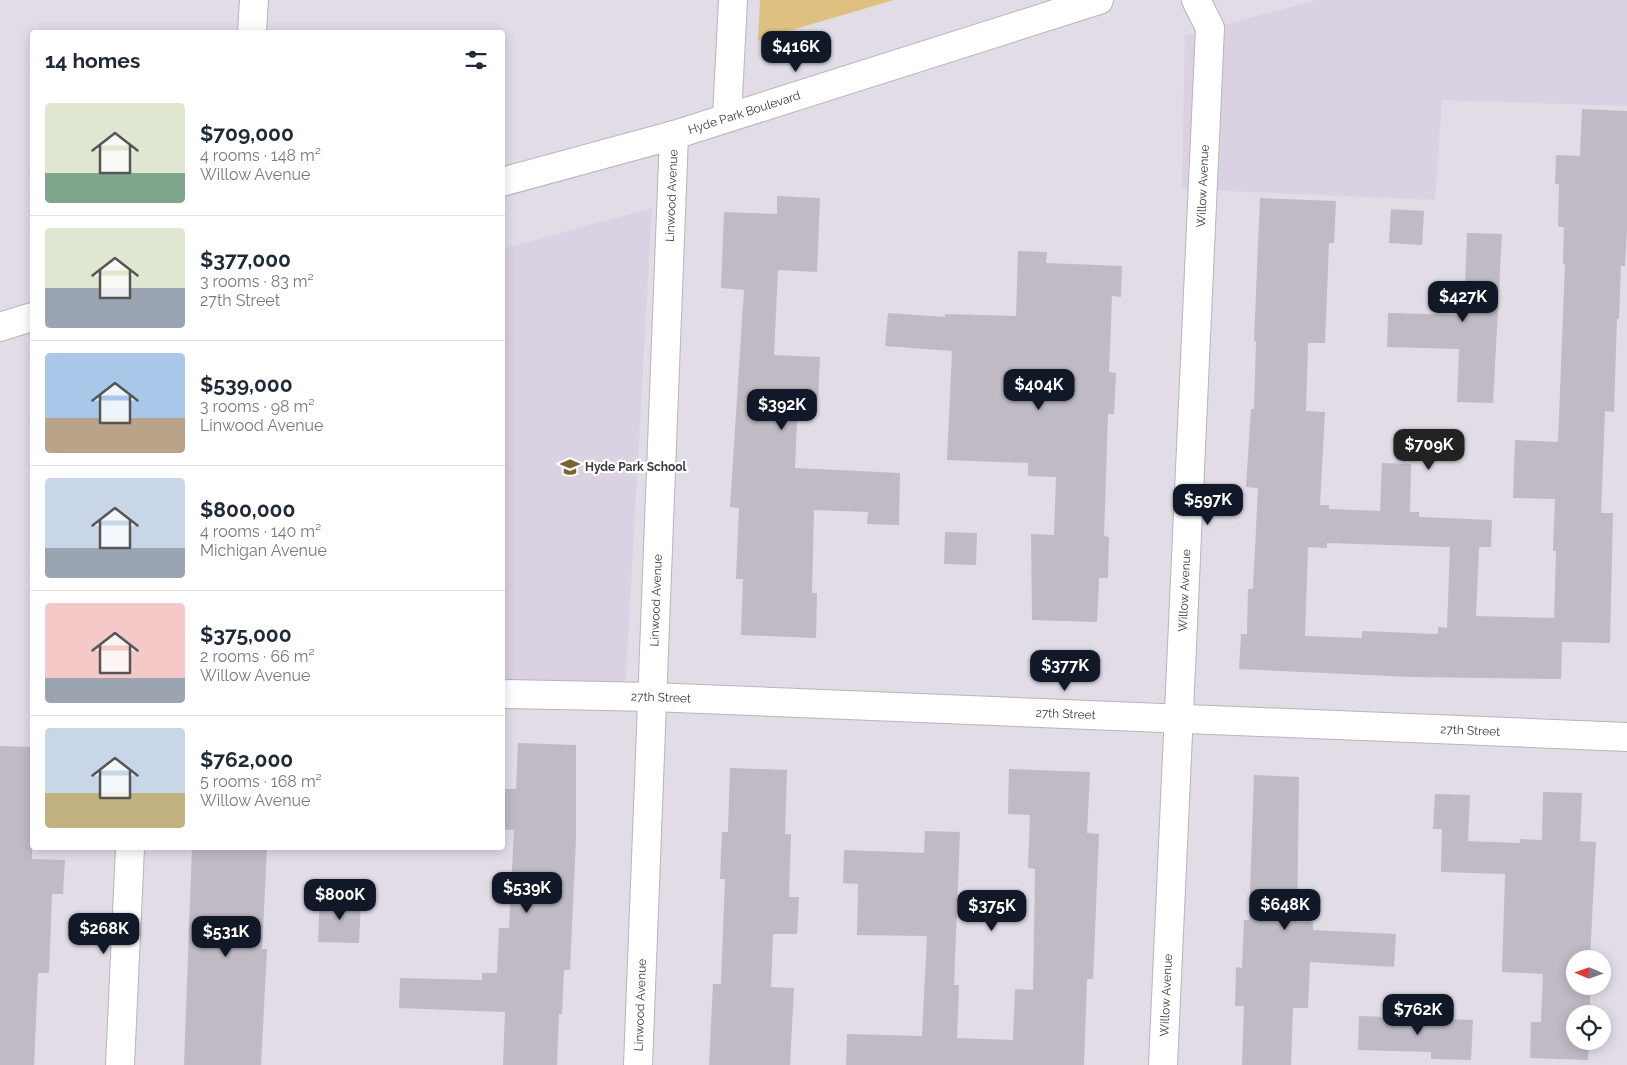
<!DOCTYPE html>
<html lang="en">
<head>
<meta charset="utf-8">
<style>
  :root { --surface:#fff; --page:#f2f2f3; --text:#1f2937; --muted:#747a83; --line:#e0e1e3; --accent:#111827 }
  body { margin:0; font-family:Raleway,sans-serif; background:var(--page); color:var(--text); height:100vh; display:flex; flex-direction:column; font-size:19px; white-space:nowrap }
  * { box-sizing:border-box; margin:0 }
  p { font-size:16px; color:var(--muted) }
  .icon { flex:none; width:28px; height:28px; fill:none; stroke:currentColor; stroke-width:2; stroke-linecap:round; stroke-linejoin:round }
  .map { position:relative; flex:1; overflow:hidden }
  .panel { position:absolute; left:30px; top:30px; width:475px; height:820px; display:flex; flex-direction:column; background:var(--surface); border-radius:5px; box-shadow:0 2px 12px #0003 }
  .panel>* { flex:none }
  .needle { width:32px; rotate:272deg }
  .controls { position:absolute; left:1566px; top:950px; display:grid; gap:10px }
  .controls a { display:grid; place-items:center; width:45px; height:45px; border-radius:50%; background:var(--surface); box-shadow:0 2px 12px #0003; font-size:25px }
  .price { position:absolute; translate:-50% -42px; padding:0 11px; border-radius:10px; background:var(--accent); color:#fff; font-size:16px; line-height:32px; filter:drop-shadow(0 1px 2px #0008) }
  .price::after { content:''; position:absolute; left:50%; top:30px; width:15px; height:11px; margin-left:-8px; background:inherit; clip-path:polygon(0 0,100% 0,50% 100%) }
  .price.selected { background:#222; color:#fff }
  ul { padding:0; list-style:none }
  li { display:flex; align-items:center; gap:15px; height:125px; padding:0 15px }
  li+li { border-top:1px solid var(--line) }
  li span { display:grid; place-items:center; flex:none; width:140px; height:100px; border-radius:5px; color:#555 }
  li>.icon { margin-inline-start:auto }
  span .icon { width:60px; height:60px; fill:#fffc; stroke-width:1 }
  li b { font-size:21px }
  h2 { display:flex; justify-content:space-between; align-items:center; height:60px; padding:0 15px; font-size:21px }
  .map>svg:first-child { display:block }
</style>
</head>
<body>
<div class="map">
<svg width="1627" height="1065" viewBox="0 0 1627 1065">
  <rect width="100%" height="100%" fill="#e1dce6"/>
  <!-- built -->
  <g fill="#dad1e2">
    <polygon points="1316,0 1627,0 1627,106 1442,100 1435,200 1182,189 1185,36"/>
    <polygon points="652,208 625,690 503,685 503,249"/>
  </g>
  <!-- green -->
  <polygon fill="#dec180" points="760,0 894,0 758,40"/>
  <!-- building -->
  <g fill="#bfbac4" fill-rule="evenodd">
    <path d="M 1582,109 L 1627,111 L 1627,229 L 1625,266 L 1621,266 L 1619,319 L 1617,319 L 1614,412 L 1605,411 L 1601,513 L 1613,513 L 1610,643 L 1562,642 L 1561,679 L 1412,677 L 1239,669 L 1241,634 L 1247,634 L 1248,589 L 1253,589 L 1258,488 L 1246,487 L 1251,409 L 1254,409 L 1256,341 L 1254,341 L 1260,198 L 1336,201 L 1334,243 L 1329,243 L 1325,343 L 1308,343 L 1306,411 L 1325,412 L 1320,505 L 1329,505 L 1329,509 L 1380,511 L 1382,463 L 1411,464 L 1410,512 L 1419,512 L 1419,517 L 1492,520 L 1491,547 L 1479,547 L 1476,616 L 1554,618 L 1556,551 L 1553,551 L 1555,499 L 1513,498 L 1515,440 L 1558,442 L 1565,264 L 1563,264 L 1564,227 L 1558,227 L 1559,184 L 1555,184 L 1556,155 L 1580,156 ZM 1327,543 L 1450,547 L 1447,628 L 1438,627 L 1438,634 L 1362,631 L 1362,638 L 1305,636 L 1308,547 L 1327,548 Z"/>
    <polygon points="777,196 820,198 817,272 778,270 774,355 820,357 818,399 798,398 795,468 900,473 899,525 867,524 868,512 814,510 812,593 817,593 816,638 741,635 743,579 736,579 739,508 730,507 744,290 721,288 724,212 777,214"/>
    <polygon points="1391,209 1424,211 1422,245 1389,243"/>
    <polygon points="1467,233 1502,234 1493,403 1457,402 1459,349 1387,347 1388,313 1464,315"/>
    <polygon points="1018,251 1047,252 1046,263 1122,266 1121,297 1112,296 1109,372 1116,373 1114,414 1108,414 1104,536 1109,537 1108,578 1099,578 1097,622 1032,620 1031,534 1054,535 1056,477 1028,476 1028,463 947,460 952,351 885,346 888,313 945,317 945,314 1016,316"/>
    <polygon points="945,532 977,533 976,565 944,564"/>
    <polygon points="518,743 576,745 576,837 570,970 564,970 562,1014 559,1014 557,1065 503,1065 505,1012 399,1008 400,978 482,980 482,973 497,973 499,928 509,928 514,830 502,829 502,789 516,789"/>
    <polygon points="0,746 32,747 32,859 65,860 63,894 52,894 49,973 38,973 34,1065 0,1065"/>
    <polygon points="730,768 787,770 785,834 791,834 789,897 799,897 797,934 773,934 771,987 794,988 790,1065 709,1065 713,984 721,984 725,879 720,879 722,832 728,832"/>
    <polygon points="1009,769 1090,772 1087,833 1099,834 1093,979 1087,979 1084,1065 846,1065 847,1034 922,1036 927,936 857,935 858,884 843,883 844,850 924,853 925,831 960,832 954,985 959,985 957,1038 1013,1040 1015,989 1033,990 1035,869 1028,868 1030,815 1008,814"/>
    <polygon points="1254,775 1299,777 1297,922 1313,922 1313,930 1396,934 1394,967 1310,962 1308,1008 1293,1008 1291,1065 1242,1065 1244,1006 1235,1006 1236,967 1242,968 1244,920 1249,920"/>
    <polygon points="1543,792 1582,793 1580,841 1596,842 1590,959 1575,959 1575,986 1590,986 1590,1014 1575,1014 1575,1041 1589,1041 1588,1060 1530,1058 1531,1022 1541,1022 1543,974 1502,972 1505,874 1441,872 1442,829 1433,829 1435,794 1470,795 1468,841 1520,843 1520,839 1542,840"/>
    <polygon points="192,848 267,848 262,949 267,949 261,1065 184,1065"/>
    <polygon points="320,898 361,899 359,943 318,942"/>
    <polygon points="1359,1016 1473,1020 1471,1060 1431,1059 1431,1052 1358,1050"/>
  </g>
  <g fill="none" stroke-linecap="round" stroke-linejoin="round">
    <defs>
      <g id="minor">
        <polyline points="252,32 254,0"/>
        <polyline points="727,117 733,0"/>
        <path id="s1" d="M 502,694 L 652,697 L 1627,737"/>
        <polyline points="120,1065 130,848"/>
        <path id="s2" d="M 638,1065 L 674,135"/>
        <path id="s3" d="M 1163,1065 L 1210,28 L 1196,0"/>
      </g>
      <g id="secondary">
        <path id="s4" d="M 502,182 L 674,135 L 1099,0"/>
        <polyline points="0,327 32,317"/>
      </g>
    </defs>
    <!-- minor casing -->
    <use href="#minor" stroke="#b8b3bd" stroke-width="30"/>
    <!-- secondary casing -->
    <use href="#secondary" stroke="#b8b3bd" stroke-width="30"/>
    <!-- minor -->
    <use href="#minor" stroke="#fff" stroke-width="28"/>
    <!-- secondary -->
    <use href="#secondary" stroke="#fff" stroke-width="28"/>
  </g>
  <!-- icons -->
  <defs>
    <symbol id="school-bare" viewBox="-9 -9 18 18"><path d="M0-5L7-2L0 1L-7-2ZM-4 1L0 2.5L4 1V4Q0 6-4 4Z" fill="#796333" stroke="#fff" stroke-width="2.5" paint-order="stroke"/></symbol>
  </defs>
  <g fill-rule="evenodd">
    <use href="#school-bare" x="556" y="453" width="28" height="28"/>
  </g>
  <g text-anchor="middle" stroke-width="4.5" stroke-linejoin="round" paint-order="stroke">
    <!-- street labels -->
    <g font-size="12" fill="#3c3a3e" stroke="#fff">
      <text dy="4" stroke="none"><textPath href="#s4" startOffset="252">Hyde Park Boulevard</textPath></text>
      <text dy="4" stroke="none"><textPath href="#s3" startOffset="880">Willow Avenue</textPath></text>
      <text dy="4" stroke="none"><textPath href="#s2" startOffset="870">Linwood Avenue</textPath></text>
      <text dy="4" stroke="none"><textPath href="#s3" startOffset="475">Willow Avenue</textPath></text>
      <text dy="4" stroke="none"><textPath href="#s2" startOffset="465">Linwood Avenue</textPath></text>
      <text dy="4" stroke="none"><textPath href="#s1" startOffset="159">27th Street</textPath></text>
      <text dy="4" stroke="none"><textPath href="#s1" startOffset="564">27th Street</textPath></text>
      <text dy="4" stroke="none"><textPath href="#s1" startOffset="969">27th Street</textPath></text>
      <text dy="4" stroke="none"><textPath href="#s3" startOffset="70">Willow Avenue</textPath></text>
      <text dy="4" stroke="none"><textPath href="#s2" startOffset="60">Linwood Avenue</textPath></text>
    </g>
    <!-- poi labels -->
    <g font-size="12" font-weight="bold" fill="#3c3a3e" stroke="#fff" text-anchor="start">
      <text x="585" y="471">Hyde Park School</text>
    </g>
  </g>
</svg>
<div class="controls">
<a><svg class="needle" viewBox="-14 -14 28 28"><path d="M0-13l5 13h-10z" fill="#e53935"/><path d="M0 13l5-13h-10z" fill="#747a83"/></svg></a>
<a><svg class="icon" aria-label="locate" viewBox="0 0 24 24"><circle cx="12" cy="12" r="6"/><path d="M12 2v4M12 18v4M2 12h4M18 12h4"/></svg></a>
</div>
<b class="price" style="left:796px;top:73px">$416K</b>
<b class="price" style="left:1463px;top:323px">$427K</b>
<b class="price" style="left:1039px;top:411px">$404K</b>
<b class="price" style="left:782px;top:431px">$392K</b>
<b class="price selected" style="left:1429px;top:471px">$709K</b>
<b class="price" style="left:1208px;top:526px">$597K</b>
<b class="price" style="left:1065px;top:692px">$377K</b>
<b class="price" style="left:527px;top:914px">$539K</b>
<b class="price" style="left:340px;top:921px">$800K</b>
<b class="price" style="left:1285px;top:931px">$648K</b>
<b class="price" style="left:992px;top:932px">$375K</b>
<b class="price" style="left:104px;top:955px">$268K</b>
<b class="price" style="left:226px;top:958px">$531K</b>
<b class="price" style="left:1418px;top:1036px">$762K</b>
<section class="panel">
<h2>14 homes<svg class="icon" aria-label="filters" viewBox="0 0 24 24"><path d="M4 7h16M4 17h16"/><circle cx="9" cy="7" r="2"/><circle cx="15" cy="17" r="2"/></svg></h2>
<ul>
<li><span style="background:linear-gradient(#dfe7d0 70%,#7fa58c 0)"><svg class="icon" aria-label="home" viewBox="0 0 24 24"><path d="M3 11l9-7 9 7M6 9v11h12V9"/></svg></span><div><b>$709,000</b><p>4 rooms · 148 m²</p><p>Willow Avenue</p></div></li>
<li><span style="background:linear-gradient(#dfe7d0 60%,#9aa5b1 0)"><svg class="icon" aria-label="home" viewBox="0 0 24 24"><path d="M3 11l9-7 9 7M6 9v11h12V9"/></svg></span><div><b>$377,000</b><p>3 rooms · 83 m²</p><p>27th Street</p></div></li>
<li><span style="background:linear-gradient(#a9c7e8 65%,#b9a48a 0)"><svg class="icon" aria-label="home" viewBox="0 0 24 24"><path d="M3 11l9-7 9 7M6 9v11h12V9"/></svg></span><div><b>$539,000</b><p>3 rooms · 98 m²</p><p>Linwood Avenue</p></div></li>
<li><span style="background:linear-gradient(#c9d6e8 70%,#9aa5b1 0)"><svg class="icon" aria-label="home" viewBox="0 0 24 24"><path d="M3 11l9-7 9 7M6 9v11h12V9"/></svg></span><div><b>$800,000</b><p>4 rooms · 140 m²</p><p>Michigan Avenue</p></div></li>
<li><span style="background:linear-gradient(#f6c9c9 75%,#9aa5b1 0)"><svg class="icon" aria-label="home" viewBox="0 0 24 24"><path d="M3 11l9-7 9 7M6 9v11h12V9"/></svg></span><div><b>$375,000</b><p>2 rooms · 66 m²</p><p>Willow Avenue</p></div></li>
<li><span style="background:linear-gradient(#c9d6e8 65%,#c2b280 0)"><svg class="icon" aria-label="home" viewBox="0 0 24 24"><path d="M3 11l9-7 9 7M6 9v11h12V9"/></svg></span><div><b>$762,000</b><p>5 rooms · 168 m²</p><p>Willow Avenue</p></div></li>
</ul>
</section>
</div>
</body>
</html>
